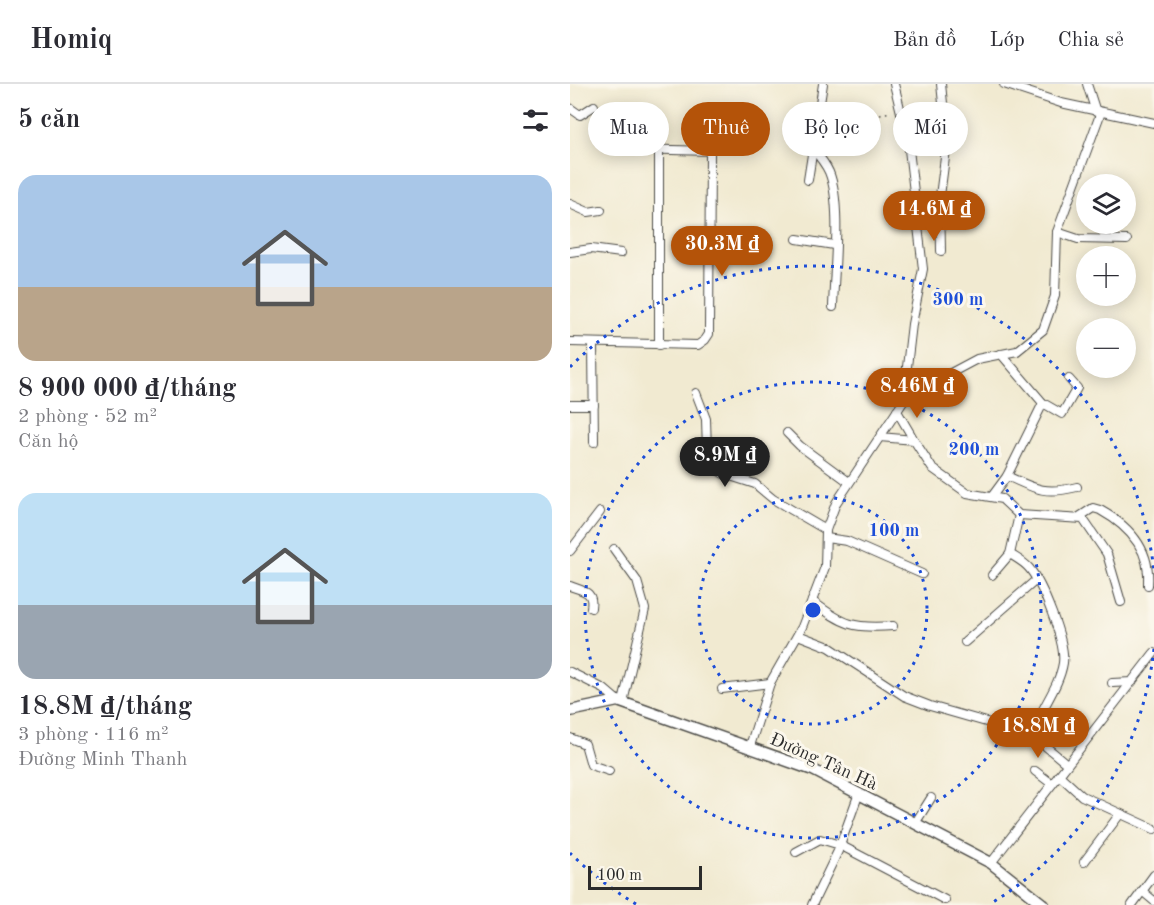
<!DOCTYPE html>
<html lang="vi">
<head>
<meta charset="utf-8">
<style>
  :root { --surface:#fff; --page:#f2f2f3; --text:#2b2b33; --muted:#7c7c81; --line:#e1e1e2; --accent:#b45309 }
  body { margin:0; font-family:"Old Standard TT",serif; background:var(--page); color:var(--text); height:100vh; display:flex; flex-direction:column; font-size:22px; white-space:nowrap }
  * { box-sizing:border-box; margin:0 }
  p { font-size:20px; color:var(--muted) }
  .icon { flex:none; width:33px; height:33px; fill:none; stroke:currentColor; stroke-width:2; stroke-linecap:round; stroke-linejoin:round }
  .map { position:relative; flex:1; overflow:hidden }
  .sheet { display:flex; flex-direction:column; background:var(--surface); width:570px }
  .sheet>* { flex:none }
  .banner { position:absolute; left:18px; top:18px; width:476px; height:54px; display:flex; gap:12px }
  .tools { position:absolute; left:506px; top:90px; display:grid; gap:12px }
  .tools a { display:grid; place-items:center; width:60px; height:60px; border-radius:50%; background:var(--surface); box-shadow:0 3px 15px #0003; font-size:30px }
  .scale { position:absolute; left:18px; bottom:15px; width:114px; box-sizing:border-box; padding-left:6px; border:3px solid #2b2b2b; border-top:0; font-size:16px; line-height:21px; white-space:nowrap; color:#2b2b2b; -webkit-text-stroke:4px #fbf7ec; paint-order:stroke }
  .price { position:absolute; translate:-50% -51px; padding:0 14px; border-radius:21px; background:var(--accent); color:#fff; font-size:20px; line-height:39px; filter:drop-shadow(0 2px 3px #0008) }
  .price::after { content:''; position:absolute; left:50%; top:36px; width:18px; height:14px; margin-left:-9px; background:inherit; clip-path:polygon(0 0,100% 0,50% 100%) }
  .price.selected { background:#222; color:#fff }
  ul { padding:0; list-style:none }
  li { display:grid; align-content:center; gap:12px; height:318px; padding:0 18px }
  li span { display:grid; place-items:center; height:186px; border-radius:18px; color:#555 }
  li>.icon { margin-inline-start:auto }
  span .icon { width:108px; height:108px; fill:#fffc; stroke-width:1 }
  li b { font-size:26px }
  h2 { display:flex; justify-content:space-between; align-items:center; height:72px; padding:0 18px; font-size:26px }
  .pill { padding:0 21px; border-radius:27px; background:var(--surface); box-shadow:0 3px 15px #0003; font-size:21px; line-height:54px }
  .pill.selected { background:var(--accent); color:#fff }
  header { display:flex; align-items:center; gap:36px; box-sizing:border-box; height:84px; padding:0 30px; background:var(--surface); border-bottom:2px solid var(--line) }
  header strong { font-size:28px }
  nav { display:flex; gap:33px; margin-inline-start:auto; font-size:21px }
  main { display:flex; flex:1; min-height:0 }
  .map>svg:first-child { display:block }
</style>
</head>
<body>
<header>
<strong>Homiq</strong>
<nav><a>Bản đồ</a><a>Lớp</a><a>Chia sẻ</a></nav>
</header>
<main>
<section class="sheet">
<h2>5 căn<svg class="icon" aria-label="filters" viewBox="0 0 24 24"><path d="M4 7h16M4 17h16"/><circle cx="9" cy="7" r="2"/><circle cx="15" cy="17" r="2"/></svg></h2>
<ul>
<li><span style="background:linear-gradient(#a9c7e8 60%,#b9a48a 0)"><svg class="icon" aria-label="home" viewBox="0 0 24 24"><path d="M3 11l9-7 9 7M6 9v11h12V9"/></svg></span><div><b>8 900 000 ₫/tháng</b><p>2 phòng · 52 m²</p><p>Căn hộ</p></div></li>
<li><span style="background:linear-gradient(#bfe0f5 60%,#9aa5b1 0)"><svg class="icon" aria-label="home" viewBox="0 0 24 24"><path d="M3 11l9-7 9 7M6 9v11h12V9"/></svg></span><div><b>18.8M ₫/tháng</b><p>3 phòng · 116 m²</p><p>Đường Minh Thanh</p></div></li>
</ul>
</section>
<div class="map">
<svg width="584" height="821" viewBox="0 0 584 821">
  <rect width="100%" height="100%" fill="#fbf7ec"/>
  <filter id="ink" filterUnits="userSpaceOnUse"><feTurbulence type="fractalNoise" baseFrequency=".0167" numOctaves="2"/><feDisplacementMap in="SourceGraphic" scale="12" xChannelSelector="R" yChannelSelector="G"/><feConvolveMatrix kernelMatrix="1 2 1 2 8 2 1 2 1" color-interpolation-filters="sRGB"/></filter>
  <filter id="wash" filterUnits="userSpaceOnUse"><feTurbulence type="fractalNoise" baseFrequency=".008" numOctaves="4" result="noise"/><feDisplacementMap in="SourceGraphic" scale="24" xChannelSelector="R" yChannelSelector="G"/><feGaussianBlur stdDeviation="1.35" result="paint"/><feColorMatrix in="noise" values="0 0 0 0 0 0 0 0 0 0 0 0 0 0 0 0 0 1.4 0 .05"/><feComposite in="paint" operator="in"/></filter>
  <g filter="url(#wash)">
    <rect width="100%" height="100%" fill="#f1ead1"/>
  </g>
  <g filter="url(#ink)">
    <g fill="none" stroke-linecap="round" stroke-linejoin="round">
      <defs>
        <g id="minor">
          <polyline points="324,0 338,57 353,185 342,240 333,317"/>
          <polyline points="434,0 491,19 584,39"/>
          <polyline points="517,0 526,28"/>
          <polyline points="0,24 10,31 24,22"/>
          <path d="M 243,65 C 249,72 255,79 259,88 C 272,119 264,187 263,223"/>
          <polyline points="238,96 253,0"/>
          <polyline points="0,120 18,128 31,126"/>
          <polyline points="487,148 508,155 557,156"/>
          <polyline points="227,155 264,161"/>
          <polyline points="371,167 370,112 377,58 371,0"/>
          <polyline points="0,168 21,165 51,169"/>
          <polyline points="0,258 128,261 135,256 139,250 140,67 65,65"/>
          <polyline points="23,259 24,358"/>
          <polyline points="89,261 89,66"/>
          <polyline points="431,270 473,319 492,330 507,304 499,295"/>
          <polyline points="126,309 136,335 137,366 144,384 154,390 185,400 203,415 256,446"/>
          <polyline points="0,321 24,321"/>
          <polyline points="327,327 344,356"/>
          <polyline points="217,349 230,362 279,398"/>
          <polyline points="310,353 344,356 362,384 397,409 432,415 449,431 513,435 537,470 551,518"/>
          <path d="M 437,392 C 465,405 475,411 507,403"/>
          <polyline points="423,411 437,392 473,319"/>
          <path d="M 509,433 L 523,424 L 530,426 C 559,442 581,466 578,501"/>
          <polyline points="256,454 277,457 352,490"/>
          <polyline points="44,465 67,497 75,525 53,618"/>
          <polyline points="0,467 30,428"/>
          <path d="M 440,470 C 446,474 454,478 459,484 C 472,499 496,558 493,579 C 489,604 469,626 462,651"/>
          <polyline points="422,491 440,470 449,431"/>
          <path d="M 0,502 C 13,507 24,507 21,524"/>
          <path d="M 242,517 C 274,541 283,545 323,542"/>
          <polyline points="228,551 259,563 334,612 360,622 462,651 497,680"/>
          <polyline points="395,558 466,496"/>
          <polyline points="0,588 34,605 48,617"/>
          <polyline points="542,599 562,598"/>
          <polyline points="152,605 200,599"/>
          <polyline points="0,654 15,660 21,681 39,687"/>
          <polyline points="180,662 200,599 232,543 255,483 256,446 266,419 333,318 345,308 407,275 447,267 473,246 485,212 487,148 531,28"/>
          <polyline points="465,687 482,700"/>
          <polyline points="489,691 512,712 584,745"/>
          <polyline points="346,738 361,714"/>
          <polyline points="226,768 250,755 270,761 375,816"/>
          <polyline points="514,778 550,730"/>
          <polyline points="421,779 584,569"/>
          <polyline points="572,807 584,817"/>
          <polyline points="242,821 268,767 289,709"/>
          <polyline points="562,821 584,791"/>
        </g>
        <polyline id="major" points="0,627 48,617 243,686 421,779 474,821"/>
      </defs>
      <!-- minor casing -->
      <use href="#minor" stroke="#494844" stroke-width="10"/>
      <!-- major casing -->
      <use href="#major" stroke="#494844" stroke-width="13"/>
      <!-- path -->
      <g stroke="#494844" stroke-width="1.5" stroke-dasharray="1.5 4.5" stroke-linecap="butt">
        <polyline points="310,30 321,28"/>
        <polyline points="318,309 327,310"/>
      </g>
      <!-- minor -->
      <use href="#minor" stroke="#fff" stroke-width="8"/>
      <!-- major -->
      <use href="#major" stroke="#fff" stroke-width="10"/>
    </g>
  </g>
  <!-- distance rings -->
  <g fill="none" stroke="#1d4ed8" stroke-width="3" stroke-dasharray="3 6">
    <circle cx="243" cy="526" r="114"/>
    <circle cx="243" cy="526" r="228"/>
    <path d="M584 565A343 343 0 0 1 420 820M66 820A343 343 0 0 1 0 769M0 283A343 343 0 0 1 584 487"/>
  </g>
  <g text-anchor="middle" stroke-width="6" stroke-linejoin="round" paint-order="stroke">
    <!-- street labels -->
    <g font-size="18" fill="#2b2b2b" stroke="#fbf7ec">
      <text transform="translate(254 677) rotate(24)" y="6">Đường Tân Hà</text>
    </g>
  </g>
  <circle cx="243" cy="526" r="9" fill="#1d4ed8" stroke="#fbf7ec" stroke-width="3"/>
  <g font-size="18" text-anchor="middle" font-weight="bold" fill="#1d4ed8" stroke="#fbf7ec" stroke-width="6" stroke-linejoin="round" paint-order="stroke">
    <text x="388" y="221">300 m</text>
    <text x="404" y="371">200 m</text>
    <text x="324" y="452">100 m</text>
  </g>
</svg>
<div class="tools">
<a><svg class="icon" aria-label="layers" viewBox="0 0 24 24"><path d="M12 4l9 5-9 5-9-5zM3 14l9 5 9-5"/></svg></a>
<a>+</a>
<a>−</a>
</div>
<div class="scale">100 m</div>
<b class="price" style="left:364px;top:158px">14.6M ₫</b>
<b class="price" style="left:152px;top:193px">30.3M ₫</b>
<b class="price" style="left:347px;top:335px">8.46M ₫</b>
<b class="price selected" style="left:155px;top:404px">8.9M ₫</b>
<b class="price" style="left:468px;top:675px">18.8M ₫</b>
<div class="banner">
<a class="pill">Mua</a>
<a class="pill selected">Thuê</a>
<a class="pill">Bộ lọc</a>
<a class="pill">Mới</a>
</div>
</div>
</main>
</body>
</html>
